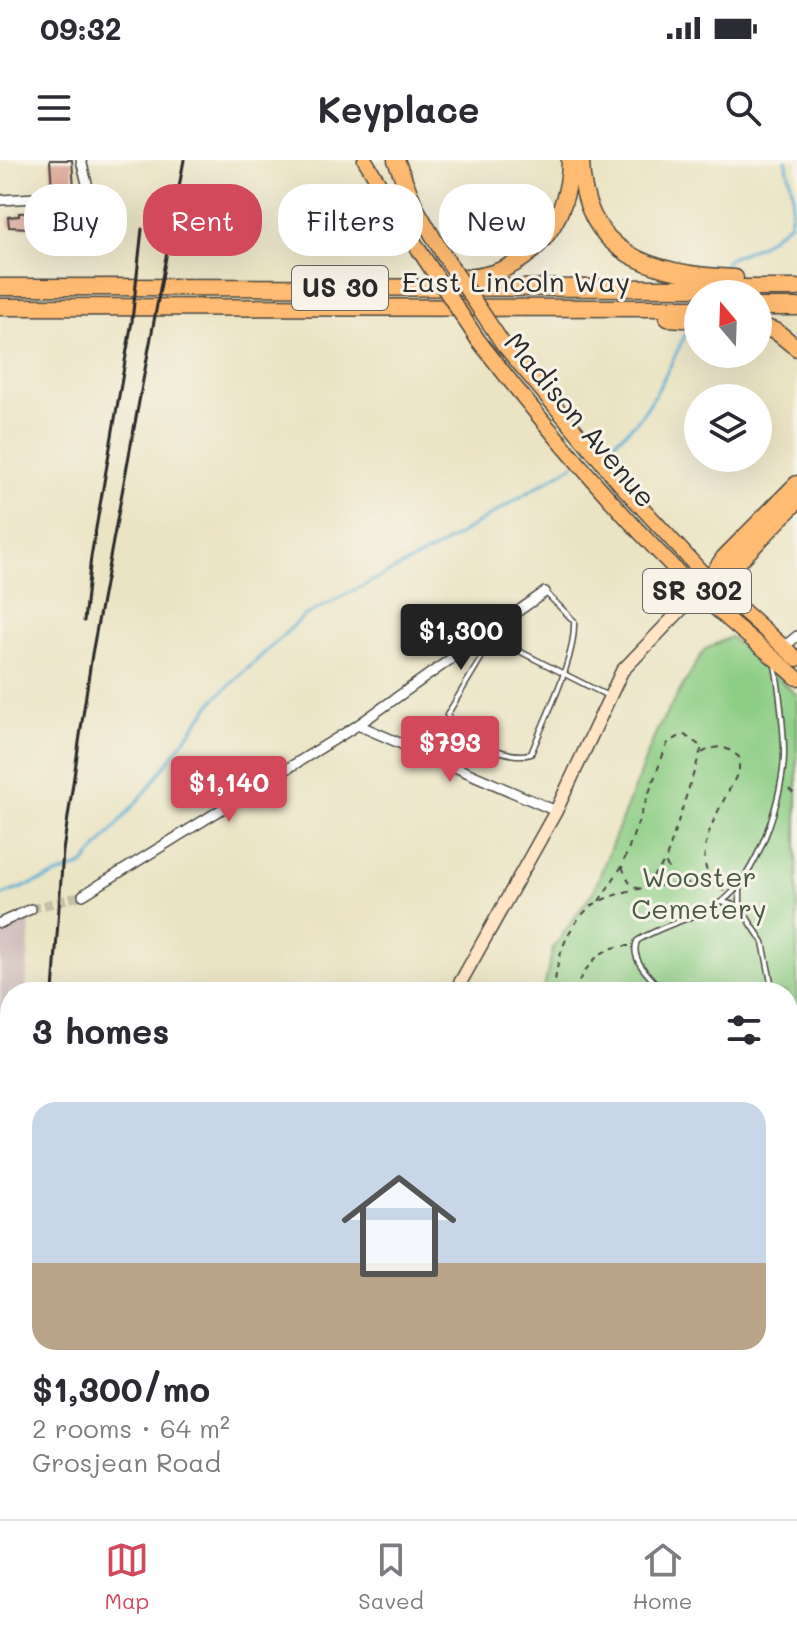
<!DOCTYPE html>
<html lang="en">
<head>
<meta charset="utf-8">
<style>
  :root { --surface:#fff; --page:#f2f2f3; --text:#2b2b33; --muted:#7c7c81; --line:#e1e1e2; --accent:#d1495b }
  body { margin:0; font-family:Mali,sans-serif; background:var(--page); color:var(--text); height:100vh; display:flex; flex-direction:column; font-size:30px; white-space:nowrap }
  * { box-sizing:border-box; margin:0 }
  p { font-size:26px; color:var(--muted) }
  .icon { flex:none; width:44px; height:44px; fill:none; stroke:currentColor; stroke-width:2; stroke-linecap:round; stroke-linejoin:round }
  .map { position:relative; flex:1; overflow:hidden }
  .panel { position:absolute; left:0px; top:822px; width:798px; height:538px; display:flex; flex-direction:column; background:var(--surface); border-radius:32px 32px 0 0; box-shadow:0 8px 32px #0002 }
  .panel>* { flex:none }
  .top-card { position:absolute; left:24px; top:24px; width:750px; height:72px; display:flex; gap:16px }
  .needle { width:52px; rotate:341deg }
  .controls { position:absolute; left:684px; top:120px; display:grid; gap:16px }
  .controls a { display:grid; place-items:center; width:88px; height:88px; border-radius:50%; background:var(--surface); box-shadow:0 8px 32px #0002; font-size:40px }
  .price { position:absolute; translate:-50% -68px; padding:0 18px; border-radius:8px; background:var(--accent); color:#fff; font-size:26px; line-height:52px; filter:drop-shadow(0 2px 4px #0008) }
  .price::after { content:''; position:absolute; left:50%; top:48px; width:24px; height:18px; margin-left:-12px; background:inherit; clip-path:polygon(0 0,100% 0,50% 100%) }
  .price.on { background:#222; color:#fff }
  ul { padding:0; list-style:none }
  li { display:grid; align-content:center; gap:16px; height:424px; padding:0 32px }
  li span { display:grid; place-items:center; height:248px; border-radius:24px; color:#555 }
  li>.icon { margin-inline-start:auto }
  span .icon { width:144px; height:144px; fill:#fffc; stroke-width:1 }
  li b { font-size:34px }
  h2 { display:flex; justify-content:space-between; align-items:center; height:96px; padding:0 32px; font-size:34px }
  .tag { padding:0 28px; border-radius:32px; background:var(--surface); box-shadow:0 8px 32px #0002; font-size:28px; line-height:72px }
  .tag.on { background:var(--accent); color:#fff }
  .status { display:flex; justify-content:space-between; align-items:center; height:56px; padding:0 40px; background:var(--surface); direction:ltr }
  .status svg { height:22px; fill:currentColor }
  header { display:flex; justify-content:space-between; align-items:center; height:104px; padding:0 32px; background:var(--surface); font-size:36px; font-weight:700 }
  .tab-bar { display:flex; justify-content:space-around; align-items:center; height:112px; border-top:2px solid var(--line); background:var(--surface); font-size:22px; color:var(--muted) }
  .tab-bar a { display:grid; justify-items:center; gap:4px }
  .tab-bar .on { color:var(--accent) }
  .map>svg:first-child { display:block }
</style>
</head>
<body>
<div class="status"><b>09:32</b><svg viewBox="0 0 49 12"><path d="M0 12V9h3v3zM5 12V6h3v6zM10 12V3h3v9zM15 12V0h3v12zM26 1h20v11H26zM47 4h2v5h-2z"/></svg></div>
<header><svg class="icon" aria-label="menu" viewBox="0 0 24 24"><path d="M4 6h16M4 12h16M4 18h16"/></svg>Keyplace<svg class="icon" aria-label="search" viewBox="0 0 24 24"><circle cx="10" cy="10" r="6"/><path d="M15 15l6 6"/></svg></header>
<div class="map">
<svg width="797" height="1359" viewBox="0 0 797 1359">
  <rect width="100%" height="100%" fill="#f7f3e8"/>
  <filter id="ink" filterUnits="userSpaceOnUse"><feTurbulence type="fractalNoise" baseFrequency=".0125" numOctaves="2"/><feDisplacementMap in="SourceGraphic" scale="16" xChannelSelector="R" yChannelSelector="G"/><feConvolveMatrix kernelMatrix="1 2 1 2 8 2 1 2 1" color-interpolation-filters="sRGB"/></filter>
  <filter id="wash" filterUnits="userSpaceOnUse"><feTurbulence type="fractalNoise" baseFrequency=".006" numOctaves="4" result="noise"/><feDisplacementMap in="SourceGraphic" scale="32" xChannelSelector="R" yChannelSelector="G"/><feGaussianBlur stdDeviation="1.8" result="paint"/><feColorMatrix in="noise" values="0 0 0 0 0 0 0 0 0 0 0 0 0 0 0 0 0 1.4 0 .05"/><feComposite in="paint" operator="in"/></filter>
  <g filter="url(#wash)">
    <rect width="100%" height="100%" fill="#ebe4c4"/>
    <!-- industrial -->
    <polygon fill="#d1bfbd" points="30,762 26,832 10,832 10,927 0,930 0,773"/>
    <!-- green -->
    <polygon fill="#8dce85" stroke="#5c7c58" stroke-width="2" points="730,477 797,535 797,1359 530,1359 531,1350 788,1350 788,832 543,832 553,788 594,730 657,570 704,490"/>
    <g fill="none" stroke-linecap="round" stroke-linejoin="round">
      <!-- stream -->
      <g stroke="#57aed4" stroke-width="3">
        <polyline points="722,109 728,99 761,85 790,63 793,34 786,0"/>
        <path d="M 598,292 C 652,262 662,217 690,166"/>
        <polyline points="0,736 83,705 147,630 215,539 304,456 437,388 573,305"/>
      </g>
    </g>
    <g id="blocks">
      <!-- building -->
      <g fill="#dca193">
        <polygon points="50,0 72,0 74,28 52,30"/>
        <polygon points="84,48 86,65 55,69 9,67 8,57 19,56 19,53 42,52 42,60 69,57 69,49"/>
      </g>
    </g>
  </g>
  <g filter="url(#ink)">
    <use href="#blocks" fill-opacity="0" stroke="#484742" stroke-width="2"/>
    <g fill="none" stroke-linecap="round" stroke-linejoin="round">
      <!-- street-tunnel -->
      <polyline stroke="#c5bfa5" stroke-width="9" stroke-dasharray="9 4.5" stroke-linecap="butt" points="31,749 83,735"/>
      <defs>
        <g id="lane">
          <path d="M 545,432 L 574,461 C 576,500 545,557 531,594 C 506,600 459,577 447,555 L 483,495 L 511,487 L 606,535"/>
          <polyline points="740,726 740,747 763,782 773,832"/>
          <polyline points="722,742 739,746"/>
          <path d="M 664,832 C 652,818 629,801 637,781 C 663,764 695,759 721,742 C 757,719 785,633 784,591 C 784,570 779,527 775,505"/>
          <polyline points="788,860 797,870"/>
          <polyline points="788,1235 797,1239"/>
          <polyline points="651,1350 652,1359"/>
        </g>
        <g id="street">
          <polyline points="0,40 90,35 81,0"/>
          <polyline points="785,486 797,476"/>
          <polyline points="358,565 556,651"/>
          <polyline points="83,735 358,565 545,432"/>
          <polyline points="0,763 31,749"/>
        </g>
        <g id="secondary">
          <polyline points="455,832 556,651 622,511 698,432"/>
          <polyline points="289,1350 290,1359"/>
        </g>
        <g id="primary">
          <polyline points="365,0 419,90"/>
          <polyline points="409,35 443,94"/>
          <path d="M 478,180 C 547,269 619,355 700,434 C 731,464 765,489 797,518"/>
          <polyline points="503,184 622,326 709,420 797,499"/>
        </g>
        <g id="highway">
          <polyline points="396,0 414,45"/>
          <path d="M 581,0 C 582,96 655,115 735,118"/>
          <path d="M 460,118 C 527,117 570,64 570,0"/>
          <polyline points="0,127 797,128"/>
          <polyline points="0,147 698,148"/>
          <polyline points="758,147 797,147"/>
          <polyline points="668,158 698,160"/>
          <polyline points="758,165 777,172 797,188"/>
          <polyline points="714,417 734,406 797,341"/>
          <polyline points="709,420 724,398 797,324"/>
        </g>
      </defs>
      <!-- lane casing -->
      <use href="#lane" stroke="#484742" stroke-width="7"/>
      <!-- street casing -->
      <use href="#street" stroke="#484742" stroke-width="12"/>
      <!-- secondary casing -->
      <use href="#secondary" stroke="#484742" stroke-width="15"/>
      <!-- primary casing -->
      <use href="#primary" stroke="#484742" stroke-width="17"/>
      <!-- highway casing -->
      <use href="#highway" stroke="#484742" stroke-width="19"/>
      <!-- path -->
      <g stroke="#484742" stroke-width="2" stroke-dasharray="6 6" stroke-linecap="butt">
        <path d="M 702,593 C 717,584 726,586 739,597 L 739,610 C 725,643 686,692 715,725"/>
        <polyline points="789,629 797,636"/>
        <polyline points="622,707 630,724 641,730 663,704"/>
        <polyline points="599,741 622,706 667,584 683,574 702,587 665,702 671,714 682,721"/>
        <path d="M 554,832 C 556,803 564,770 588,749 C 612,727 694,717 724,730"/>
        <path d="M 573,832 C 586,808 598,785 629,786"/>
        <polyline points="792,936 797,980"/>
        <polyline points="788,939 797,933"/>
        <polyline points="788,1026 796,1015 797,1005"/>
        <polyline points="788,1113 797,1109"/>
        <polyline points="788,1167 797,1165"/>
        <polyline points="543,1350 545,1359"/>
        <polyline points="609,1350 610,1359"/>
      </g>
      <!-- lane -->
      <use href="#lane" stroke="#fff" stroke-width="4"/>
      <!-- street -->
      <use href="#street" stroke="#fff" stroke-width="9"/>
      <!-- secondary -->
      <use href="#secondary" stroke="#ffe4c6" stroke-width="12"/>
      <!-- primary -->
      <use href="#primary" stroke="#ffbb71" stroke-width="14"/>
      <!-- highway -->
      <use href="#highway" stroke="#ffbb71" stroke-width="16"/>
      <!-- rail -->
      <g stroke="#2b2b2b" stroke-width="3">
        <polyline points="84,461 91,397 132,161 142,69"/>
        <polyline points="53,832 63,691 92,494 184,0"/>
        <polyline points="21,1359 21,1350"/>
      </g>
      <defs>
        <g id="primary-bridge">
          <polyline points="419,90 478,180"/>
          <polyline points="443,94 503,184"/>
        </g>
      </defs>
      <!-- primary-bridge casing -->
      <use href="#primary-bridge" stroke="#484742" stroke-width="17" stroke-linecap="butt"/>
      <!-- primary-bridge -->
      <use href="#primary-bridge" stroke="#ffbb71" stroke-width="14"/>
    </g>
  </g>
  <g text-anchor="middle" stroke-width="6" stroke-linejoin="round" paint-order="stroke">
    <!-- shield labels -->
    <g fill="#f7f3e8" stroke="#686764" stroke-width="2">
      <rect x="292" y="106" width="96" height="44" rx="6"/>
      <rect x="643" y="409" width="108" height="44" rx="6"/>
    </g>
    <g font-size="26" font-weight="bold" fill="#2b2b2b">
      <text x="340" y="137">US 30</text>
      <text x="697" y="440">SR 302</text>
    </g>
    <!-- street labels -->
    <g font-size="28" fill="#2b2b2b" stroke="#f7f3e8">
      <text x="516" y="132">East Lincoln Way</text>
      <text transform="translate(580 260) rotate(50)" y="10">Madison Avenue</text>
    </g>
    <!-- park labels -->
    <g font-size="28" fill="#485c46" stroke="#f7f3e8">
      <text x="699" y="727">Wooster<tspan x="699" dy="32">Cemetery</tspan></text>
    </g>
  </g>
</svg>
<div class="controls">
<a><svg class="needle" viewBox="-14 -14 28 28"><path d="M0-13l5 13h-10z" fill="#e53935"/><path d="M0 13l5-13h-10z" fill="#7c7c81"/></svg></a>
<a><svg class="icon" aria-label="layers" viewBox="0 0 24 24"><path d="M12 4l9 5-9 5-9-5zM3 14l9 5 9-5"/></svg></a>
</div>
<b class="price on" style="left:461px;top:512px">$1,300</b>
<b class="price" style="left:450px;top:624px">$793</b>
<b class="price" style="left:229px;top:664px">$1,140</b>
<div class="top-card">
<a class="tag">Buy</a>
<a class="tag on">Rent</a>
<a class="tag">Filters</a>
<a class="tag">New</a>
</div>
<section class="panel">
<h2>3 homes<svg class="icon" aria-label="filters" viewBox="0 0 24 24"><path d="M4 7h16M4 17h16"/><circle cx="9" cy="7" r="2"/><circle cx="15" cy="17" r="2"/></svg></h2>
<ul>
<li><span style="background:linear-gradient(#c9d6e8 65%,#b9a48a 0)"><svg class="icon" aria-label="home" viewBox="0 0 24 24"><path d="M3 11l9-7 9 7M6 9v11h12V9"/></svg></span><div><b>$1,300/mo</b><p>2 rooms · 64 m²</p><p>Grosjean Road</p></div></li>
</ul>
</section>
</div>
<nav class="tab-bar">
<a class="on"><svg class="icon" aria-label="map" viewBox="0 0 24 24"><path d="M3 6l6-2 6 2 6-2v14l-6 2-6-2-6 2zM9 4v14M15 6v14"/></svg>Map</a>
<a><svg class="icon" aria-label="saved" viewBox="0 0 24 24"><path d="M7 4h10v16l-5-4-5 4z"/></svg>Saved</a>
<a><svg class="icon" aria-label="home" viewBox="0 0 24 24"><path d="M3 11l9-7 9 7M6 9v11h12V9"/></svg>Home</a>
</nav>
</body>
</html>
